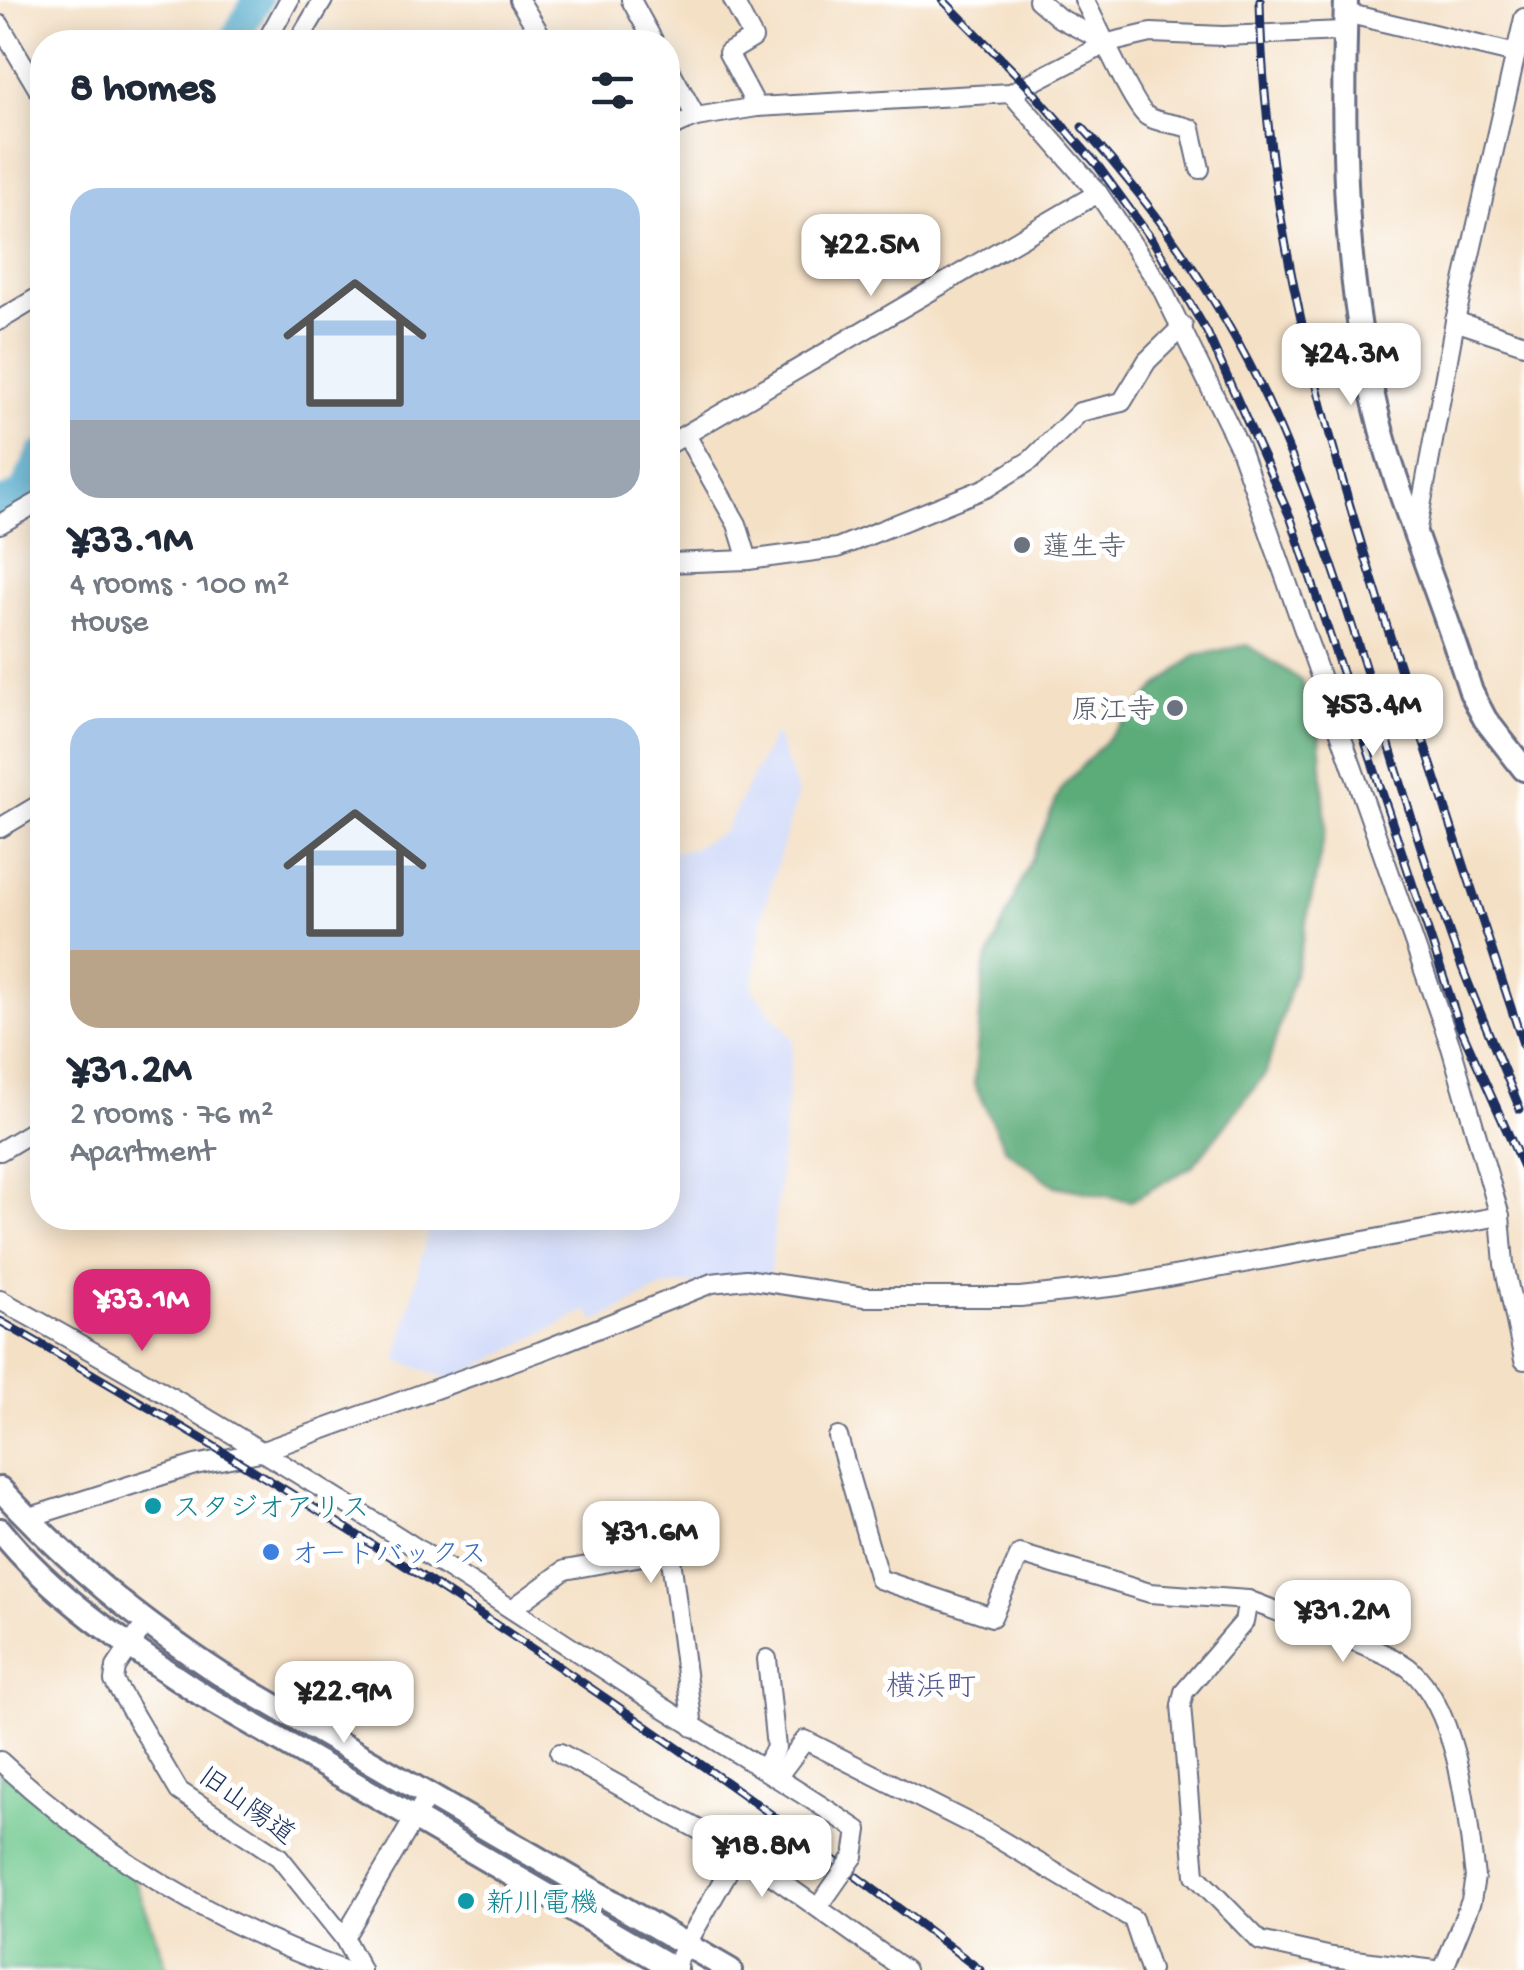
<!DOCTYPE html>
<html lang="en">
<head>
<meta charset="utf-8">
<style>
  :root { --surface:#fff; --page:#f2f2f3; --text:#1f2937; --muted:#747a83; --accent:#db2777 }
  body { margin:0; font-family:"Gochi Hand","Klee One",sans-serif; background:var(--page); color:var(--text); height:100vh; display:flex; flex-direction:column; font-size:38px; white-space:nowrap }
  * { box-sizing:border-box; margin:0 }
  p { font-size:32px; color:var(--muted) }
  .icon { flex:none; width:55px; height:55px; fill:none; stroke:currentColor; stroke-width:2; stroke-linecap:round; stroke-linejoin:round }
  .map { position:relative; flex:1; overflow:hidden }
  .drawer { position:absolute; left:30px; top:30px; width:650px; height:1200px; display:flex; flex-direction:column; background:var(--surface); border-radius:40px; box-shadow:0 5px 25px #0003 }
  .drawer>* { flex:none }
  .price { position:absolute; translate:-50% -85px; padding:0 22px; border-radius:20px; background:#fff; color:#222; font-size:32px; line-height:65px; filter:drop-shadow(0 2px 5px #0008) }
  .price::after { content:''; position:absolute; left:50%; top:60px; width:30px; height:22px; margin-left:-15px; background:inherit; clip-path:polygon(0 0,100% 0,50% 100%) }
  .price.current { background:var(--accent); color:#fff }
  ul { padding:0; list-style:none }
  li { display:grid; align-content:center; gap:20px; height:530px; padding:0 40px }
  li span { display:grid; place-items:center; height:310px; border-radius:30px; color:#555 }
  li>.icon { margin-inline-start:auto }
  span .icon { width:180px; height:180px; fill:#fffc; stroke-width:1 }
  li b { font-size:42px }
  h2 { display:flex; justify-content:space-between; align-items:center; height:120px; padding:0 40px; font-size:42px }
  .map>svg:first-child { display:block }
</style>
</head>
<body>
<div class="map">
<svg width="1524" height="1970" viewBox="0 0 1524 1970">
  <rect width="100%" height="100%" fill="#fff"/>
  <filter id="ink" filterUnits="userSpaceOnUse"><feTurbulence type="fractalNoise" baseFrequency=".01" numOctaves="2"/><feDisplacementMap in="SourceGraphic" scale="20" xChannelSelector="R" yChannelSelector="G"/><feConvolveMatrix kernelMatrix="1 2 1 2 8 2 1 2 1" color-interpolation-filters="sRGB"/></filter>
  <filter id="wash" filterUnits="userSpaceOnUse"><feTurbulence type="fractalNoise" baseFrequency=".0048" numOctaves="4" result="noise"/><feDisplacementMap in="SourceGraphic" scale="40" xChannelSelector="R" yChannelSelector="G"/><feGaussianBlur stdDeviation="2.25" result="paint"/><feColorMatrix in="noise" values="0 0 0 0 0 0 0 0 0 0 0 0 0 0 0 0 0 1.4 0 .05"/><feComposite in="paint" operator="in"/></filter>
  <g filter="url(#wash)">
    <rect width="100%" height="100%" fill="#f4e0c5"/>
    <!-- built -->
    <polygon fill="#d0daf9" points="775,732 798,794 764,909 752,989 793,1039 770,1274 664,1287 595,1322 588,1310 452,1380 397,1360 431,1218 668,1218 668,853 688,850 724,832"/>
    <!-- green -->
    <polygon fill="#70c88e" stroke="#467c76" stroke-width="2.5" points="0,1761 130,1866 168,1970 0,1970"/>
    <!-- forest -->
    <polygon fill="#5cac79" stroke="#3c6e6c" stroke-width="2.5" points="1247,645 1301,680 1320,734 1326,828 1298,961 1266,1073 1193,1166 1131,1201 1055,1186 1005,1149 974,1084 984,968 1062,787 1155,689 1196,655"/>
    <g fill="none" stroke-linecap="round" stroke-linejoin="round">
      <!-- river -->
      <g stroke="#4ca7ca" stroke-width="30">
        <polyline points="233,42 257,0"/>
        <polyline points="0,503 22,495 42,455"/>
      </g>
    </g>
  </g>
  <g filter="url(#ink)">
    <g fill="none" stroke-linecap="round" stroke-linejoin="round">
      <defs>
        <g id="minor">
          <polyline points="519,0 545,42"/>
          <polyline points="631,0 654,42"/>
          <polyline points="733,0 753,38 728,53 757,107"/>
          <polyline points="1038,0 1059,18 1107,43"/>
          <path d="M 1084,0 C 1096,21 1133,107 1147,116 C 1159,124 1178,123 1191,129 L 1200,169"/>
          <polyline points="1346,13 1516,54"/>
          <polyline points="0,25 38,89"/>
          <polyline points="266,42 289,0"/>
          <polyline points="298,42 323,0"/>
          <polyline points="668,66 696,117"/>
          <polyline points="1011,93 1098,193 1161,287 1239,446 1451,1047 1500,1216 1504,1264 1524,1360"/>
          <polyline points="668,129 696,117 757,107 1011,93 1108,43 1151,33 1223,36 1343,31"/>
          <polyline points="0,320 42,295"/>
          <polyline points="1455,321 1524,344"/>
          <polyline points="686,435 737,524 748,560"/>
          <polyline points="668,445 1098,193"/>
          <polyline points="0,524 42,500"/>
          <polyline points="1416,534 1455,321 1524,18"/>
          <polyline points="668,563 748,560 837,548 986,488 1031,460 1080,412 1122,402 1147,361 1183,326"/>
          <polyline points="0,828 42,803"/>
          <polyline points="0,1151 42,1126"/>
          <path d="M 0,1300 C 217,1418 426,1553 633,1688 C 708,1737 784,1780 858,1830 L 854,1856"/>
          <polyline points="838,1437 879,1579 992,1617 1020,1554 1150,1593 1248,1600"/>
          <polyline points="27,1518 195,1465 260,1452 541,1351 712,1283 746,1279 865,1297 1020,1297 1119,1286 1500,1216"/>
          <polyline points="512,1609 565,1570 670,1551 693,1727"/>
          <polyline points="145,1624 116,1667 114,1681 179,1791 279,1857 344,1938 361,1970"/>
          <polyline points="560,1753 739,1852 905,1970"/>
          <path d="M 0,1761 C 100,1855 214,1923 343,1970"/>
          <polyline points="764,1767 776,1748 767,1659"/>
          <polyline points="778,1776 805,1740 987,1832 1133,1919 1150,1970"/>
          <polyline points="344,1938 428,1795"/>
          <polyline points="673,1968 739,1852"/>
          <path d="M 1435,1970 L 1332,1957 L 1260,1941 L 1195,1875 L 1181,1705 L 1184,1692 L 1244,1622 L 1248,1600 C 1282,1614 1388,1650 1410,1669 C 1459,1712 1467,1815 1475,1877 L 1471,1901 L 1443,1970"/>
        </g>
        <g id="major">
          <path d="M 1346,0 C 1341,152 1344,306 1388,454 C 1413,534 1446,612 1471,692 L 1485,719 L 1524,769"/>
          <path d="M 0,1489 C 71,1565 134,1617 220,1674 L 730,1970"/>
          <path d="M 0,1530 C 54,1598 133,1649 204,1696 L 676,1970"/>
        </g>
      </defs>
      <!-- minor casing -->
      <use href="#minor" stroke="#676d82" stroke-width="22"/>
      <!-- major casing -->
      <use href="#major" stroke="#676d82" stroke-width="28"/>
      <!-- minor -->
      <use href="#minor" stroke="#fff" stroke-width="18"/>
      <!-- major -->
      <use href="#major" stroke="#fff" stroke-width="22"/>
      <defs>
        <g id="rail">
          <polyline points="943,0 1027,85 1098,166 1155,244 1207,332 1291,519 1459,1024 1524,1169"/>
          <path d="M 1260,0 C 1264,220 1324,429 1390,636 C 1433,774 1479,910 1524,1047"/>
          <path d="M 1082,127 C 1157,209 1221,301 1268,402 C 1350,582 1392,777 1460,962 C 1479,1011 1500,1060 1520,1109"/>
          <path d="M 0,1321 C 340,1514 670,1731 980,1970"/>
        </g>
      </defs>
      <!-- rail casing -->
      <use href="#rail" stroke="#1b2f5e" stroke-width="9"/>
      <!-- rail -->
      <use href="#rail" stroke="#fff" stroke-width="5" stroke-dasharray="15" stroke-linecap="butt"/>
      <defs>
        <polyline id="minor-bridge" points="824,1899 854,1856"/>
      </defs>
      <!-- minor-bridge casing -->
      <use href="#minor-bridge" stroke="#676d82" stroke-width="22" stroke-linecap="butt"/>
      <!-- minor-bridge -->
      <use href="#minor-bridge" stroke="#fff" stroke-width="18"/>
    </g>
  </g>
  <!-- markers -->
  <g fill="#6b7280" stroke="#fff" stroke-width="4">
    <circle cx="1022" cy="545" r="10"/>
    <circle cx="1175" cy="708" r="10"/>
  </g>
  <g fill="#0f9aa8" stroke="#fff" stroke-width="4">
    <circle cx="153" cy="1506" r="10"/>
    <circle cx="466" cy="1901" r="10"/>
  </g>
  <circle fill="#3f7fe0" stroke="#fff" stroke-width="4" cx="271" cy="1552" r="10"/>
  <g text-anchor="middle" stroke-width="10" stroke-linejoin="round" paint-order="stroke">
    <!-- worship labels -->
    <g font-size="28" fill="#5b616d" stroke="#fff" text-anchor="start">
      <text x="1042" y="555">蓮生寺</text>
      <text x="1155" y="718" text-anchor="end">原江寺</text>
    </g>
    <!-- culture labels -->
    <g font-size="28" fill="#0d838f" stroke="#fff" text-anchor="start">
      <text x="173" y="1516">スタジオアリス</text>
      <text x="486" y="1911">新川電機</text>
    </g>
    <!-- shop labels -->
    <g font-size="28" fill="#366cbe" stroke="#fff" text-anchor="start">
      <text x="291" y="1562">オートバックス</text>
    </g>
    <!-- street labels -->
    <g font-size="28" fill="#1b2f5e" stroke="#fff">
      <text transform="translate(248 1804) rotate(36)" y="10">旧山陽道</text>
    </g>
    <!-- neighbourhood labels -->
    <g font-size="30" fill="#585a8f" stroke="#fff">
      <text x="931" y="1695">横浜町</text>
    </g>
  </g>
</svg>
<b class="price" style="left:871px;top:299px">¥22.5M</b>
<b class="price" style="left:1351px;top:408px">¥24.3M</b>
<b class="price" style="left:1373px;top:759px">¥53.4M</b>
<b class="price current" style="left:142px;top:1354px">¥33.1M</b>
<b class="price" style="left:651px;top:1586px">¥31.6M</b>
<b class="price" style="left:1343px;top:1665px">¥31.2M</b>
<b class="price" style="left:344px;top:1746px">¥22.9M</b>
<b class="price" style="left:762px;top:1900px">¥18.8M</b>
<section class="drawer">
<h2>8 homes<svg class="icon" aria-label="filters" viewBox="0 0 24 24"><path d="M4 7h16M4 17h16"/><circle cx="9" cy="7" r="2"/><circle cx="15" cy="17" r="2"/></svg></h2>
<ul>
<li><span style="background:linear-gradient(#a9c7e8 75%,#9aa5b1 0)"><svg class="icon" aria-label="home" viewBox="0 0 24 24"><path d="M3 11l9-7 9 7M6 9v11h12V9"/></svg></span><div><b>¥33.1M</b><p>4 rooms · 100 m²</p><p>House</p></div></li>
<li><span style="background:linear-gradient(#a9c7e8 75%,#b9a48a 0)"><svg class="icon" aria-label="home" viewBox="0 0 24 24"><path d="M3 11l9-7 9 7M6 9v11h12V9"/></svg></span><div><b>¥31.2M</b><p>2 rooms · 76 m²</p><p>Apartment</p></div></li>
</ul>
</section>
</div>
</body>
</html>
